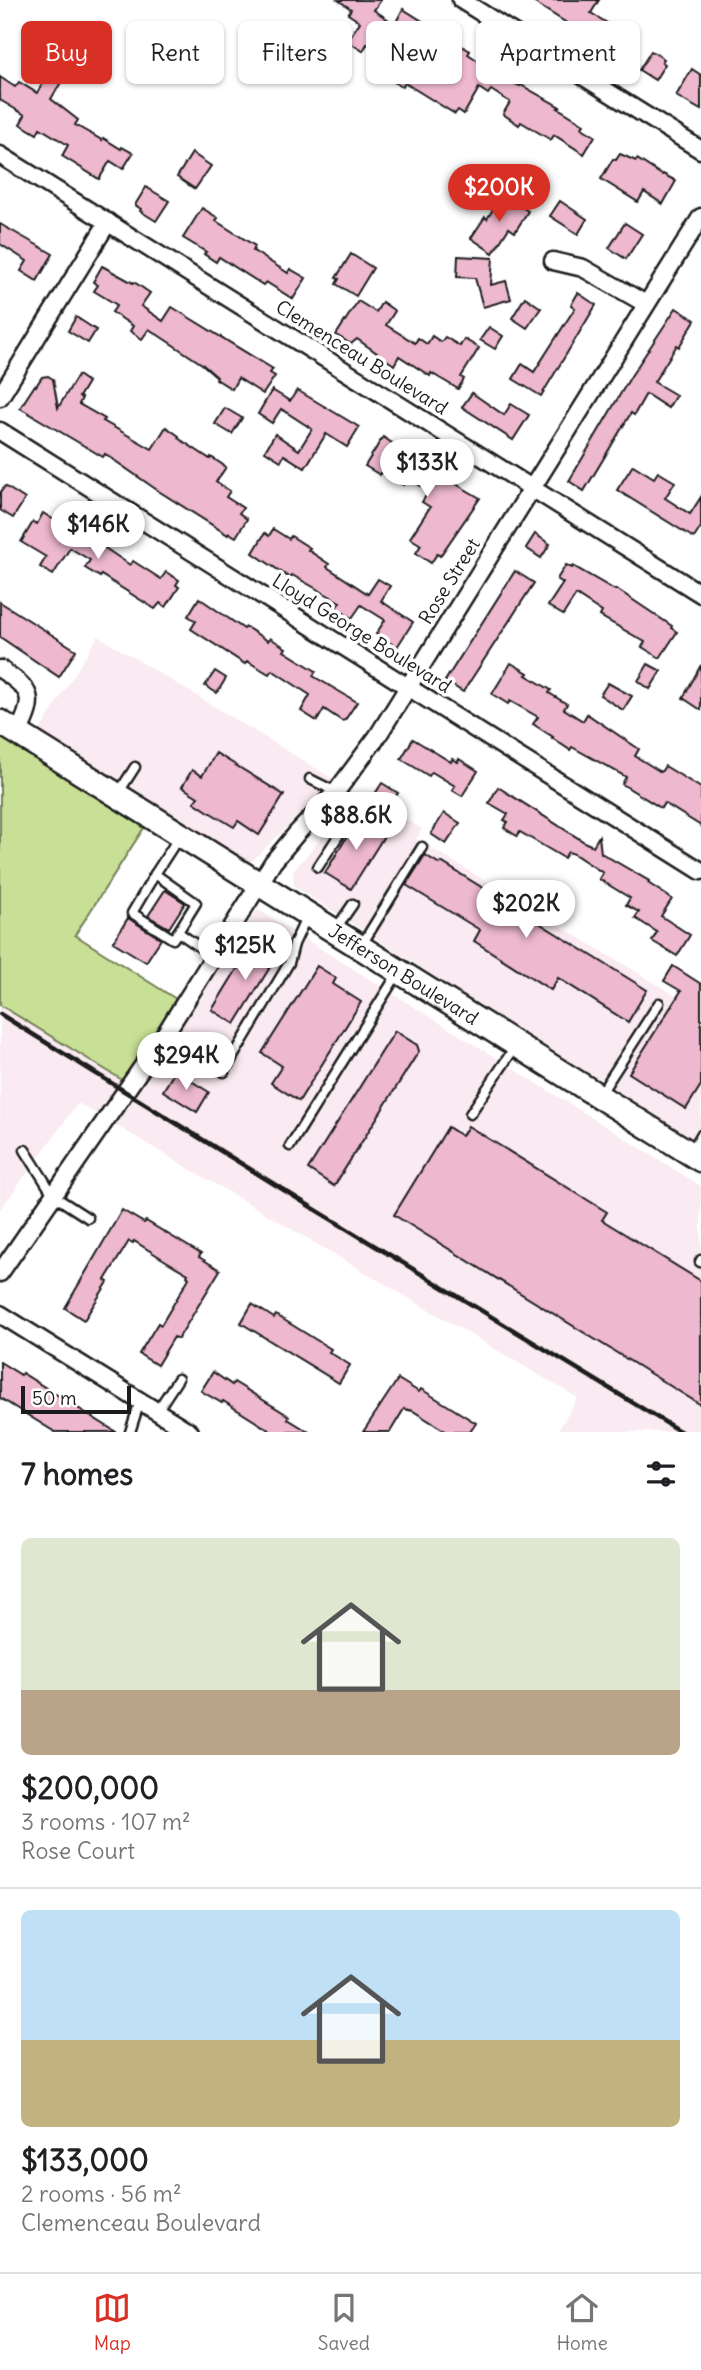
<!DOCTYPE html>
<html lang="en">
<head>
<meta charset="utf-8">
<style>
  :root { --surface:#fff; --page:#f6f6f6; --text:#202124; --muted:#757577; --line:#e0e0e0; --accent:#d93025 }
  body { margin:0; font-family:Delius,sans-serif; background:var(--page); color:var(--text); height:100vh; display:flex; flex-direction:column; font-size:26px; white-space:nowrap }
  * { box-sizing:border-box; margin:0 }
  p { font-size:23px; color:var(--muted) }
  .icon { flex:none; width:38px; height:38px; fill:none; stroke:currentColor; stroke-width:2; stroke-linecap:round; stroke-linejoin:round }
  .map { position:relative; height:1432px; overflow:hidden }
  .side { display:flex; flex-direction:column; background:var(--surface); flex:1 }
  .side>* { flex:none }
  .guide { position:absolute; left:21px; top:21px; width:660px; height:63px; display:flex; gap:14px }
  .scale { position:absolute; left:21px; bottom:18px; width:110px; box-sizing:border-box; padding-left:7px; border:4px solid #1c1c1c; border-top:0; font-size:19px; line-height:24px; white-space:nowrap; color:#1c1c1c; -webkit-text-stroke:5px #fff; paint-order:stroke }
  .price { position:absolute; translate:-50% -60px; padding:0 16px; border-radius:24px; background:#fff; color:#222; font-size:23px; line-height:46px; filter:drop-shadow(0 2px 4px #0008) }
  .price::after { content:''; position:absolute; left:50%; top:42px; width:21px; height:16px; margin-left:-10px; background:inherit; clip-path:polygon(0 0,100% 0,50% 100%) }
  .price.on { background:var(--accent); color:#fff }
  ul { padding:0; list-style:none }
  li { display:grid; align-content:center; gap:14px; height:371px; padding:0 21px }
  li+li { border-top:2px solid var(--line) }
  li span { display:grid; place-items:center; height:217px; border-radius:10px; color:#555 }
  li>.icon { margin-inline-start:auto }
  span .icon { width:126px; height:126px; fill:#fffc; stroke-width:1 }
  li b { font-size:30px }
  h2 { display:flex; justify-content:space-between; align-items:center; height:84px; padding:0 21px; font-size:30px }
  .pill { padding:0 24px; border-radius:10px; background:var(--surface); box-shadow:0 2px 5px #0004; font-size:24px; line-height:63px }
  .pill.on { background:var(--accent); color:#fff }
  .tab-bar { display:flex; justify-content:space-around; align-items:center; height:98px; border-top:2px solid var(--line); background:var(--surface); font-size:19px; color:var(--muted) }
  .tab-bar a { display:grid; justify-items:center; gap:4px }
  .tab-bar .on { color:var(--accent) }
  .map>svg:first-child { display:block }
</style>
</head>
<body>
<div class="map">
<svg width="701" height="1432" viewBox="0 0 701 1432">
  <rect width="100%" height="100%" fill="#fff"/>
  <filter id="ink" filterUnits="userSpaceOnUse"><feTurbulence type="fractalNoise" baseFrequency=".0143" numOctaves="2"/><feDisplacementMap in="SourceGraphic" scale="14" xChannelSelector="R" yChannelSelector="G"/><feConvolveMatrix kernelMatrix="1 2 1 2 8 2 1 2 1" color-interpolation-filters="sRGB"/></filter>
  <g filter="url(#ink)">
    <!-- built -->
    <g fill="#faeaf1">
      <polygon points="98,636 335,780 247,866 37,735"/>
      <polygon points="361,793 422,829 416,839 701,1011 701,1148 294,886 293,871"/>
      <polygon points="257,909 701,1186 701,1432 557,1432 578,1398 78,1103 0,1210 0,1005 139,1090"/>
    </g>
    <!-- grass -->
    <polygon fill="#c8e095" stroke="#727e58" stroke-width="2" points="0,734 147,823 75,935 176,999 124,1081 0,1005"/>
    <!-- building -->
    <g fill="#eeb8cf" stroke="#1c1c1c" stroke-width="2">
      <polygon points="338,0 381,0 374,10 395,24 403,9 470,51 468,54 474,58 511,82 520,86 521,85 560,107 558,108 584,124 582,128 595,136 584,154 554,135 551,140 521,122 519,125 503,114 510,102 491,90 488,94 479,88 464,114 458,110 455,114 405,83 402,87 386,77 396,62 367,44 363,51 347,41 360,22 348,14 351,9"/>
      <polygon points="530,0 599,0 591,13 615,28 602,48 587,39 589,37"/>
      <polygon points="651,51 664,59 662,62 665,64 655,80 639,70"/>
      <polygon points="56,61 69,69 51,99 78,120 75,125 102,140 103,138 121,149 122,147 133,153 123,169 110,161 99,179 62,156 68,145 40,128 37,134 20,124 25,115 0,100 0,77 15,87 19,82 37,93"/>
      <polygon points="692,69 701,75 701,110 676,96"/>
      <polygon points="192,153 211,166 195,189 177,177"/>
      <polygon points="620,154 636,161 637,159 662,175 663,174 676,181 663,204 644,192 638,202 601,179 613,159 616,160"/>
      <polygon points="146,187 169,201 156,221 140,211 141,209 135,205"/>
      <polygon points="502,195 528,211 515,232 509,228 493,253 471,238 485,217 487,219"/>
      <polygon points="560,201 587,219 578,234 550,216"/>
      <polygon points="202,208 218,218 216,221 255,246 253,251 255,252 288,273 290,269 306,278 293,299 266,282 263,285 219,257 216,262 204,254 206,252 183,238"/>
      <polygon points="625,223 642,234 626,259 609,248"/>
      <polygon points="0,224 53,254 37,281 21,271 27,261 0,244"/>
      <polygon points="351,254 373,268 356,296 336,284 339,279 336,278"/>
      <polygon points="458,256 493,258 491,285 506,281 511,299 483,307 475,278 457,277"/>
      <polygon points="102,266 133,283 134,282 150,293 141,306 163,321 172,307 273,369 270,373 275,376 263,394 238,378 232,389 216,379 217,377 202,364 149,329 142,339 130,331 133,326 112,312 117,305 94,291 98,285 93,282"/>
      <polygon points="578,293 596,305 541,396 513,379 522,364 534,372 575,308 571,305"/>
      <polygon points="525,297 541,308 527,328 512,318"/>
      <polygon points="358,301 376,312 382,302 395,311 386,325 415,343 418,338 427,344 432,336 441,342 445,337 460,346 464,339 479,348 461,377 464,379 458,389 431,373 430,376 399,356 394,365 357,339 351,344 336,335"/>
      <polygon points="676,308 695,320 679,347 677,345 654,382 676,395 668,408 646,394 634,415 631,413 584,491 569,481 631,376"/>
      <polygon points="76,317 96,330 88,343 68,331"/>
      <polygon points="489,327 503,336 495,349 480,340"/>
      <polygon points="78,375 88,382 79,397 82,398 79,404 105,419 103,421 152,449 166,427 179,436 178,438 210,459 211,457 226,467 216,482 230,491 226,497 243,508 239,513 247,519 236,537 229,533 228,535 160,492 105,454 103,457 20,408 35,385 36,386 42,377 48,376 53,379 58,408"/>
      <polygon points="272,390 290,401 297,390 359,427 347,447 326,434 305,468 284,455 281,461 265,451 275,434 299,450 312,429 281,409 272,423 258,414"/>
      <polygon points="472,393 504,415 511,404 529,415 513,440 462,407"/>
      <polygon points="225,408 242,418 232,434 215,424"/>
      <polygon points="383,437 398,447 397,449 412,459 411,461 438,477 439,474 480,498 440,556 437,554 431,563 416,553 421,545 410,538 430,507 422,502 429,491 408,478 403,485 382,472 380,475 365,466"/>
      <polygon points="633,465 654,478 658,472 675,482 665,498 690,514 701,497 701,527 694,538 617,490"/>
      <polygon points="5,486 25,499 13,518 0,510 0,493"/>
      <polygon points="43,513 72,531 74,527 130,565 133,561 161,579 166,572 179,580 176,585 179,587 166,607 160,603 155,609 101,575 100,577 85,568 90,560 70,548 53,575 40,567 46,557 21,542 33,522 37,524"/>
      <polygon points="273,529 289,539 291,536 310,548 308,550 329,564 327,567 368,594 378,579 390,586 381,601 413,622 397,647 376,634 385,620 361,605 352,618 336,608 340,602 292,575 290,578 253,553 265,533 269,536"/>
      <polygon points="535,534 550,544 541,558 526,548"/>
      <polygon points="566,565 572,568 573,566 615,590 618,590 672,626 671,628 677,632 660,658 642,647 645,642 600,616 602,612 576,595 563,615 548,606 563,583 557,579"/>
      <polygon points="515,571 534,583 463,692 445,681"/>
      <polygon points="199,598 244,629 246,627 268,641 270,638 286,648 284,651 316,671 313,676 357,702 345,720 342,721 324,709 317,721 301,711 310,695 272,670 269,674 247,661 245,664 191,629 196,621 188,616"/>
      <polygon points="0,602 76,650 59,677 0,637"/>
      <polygon points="511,663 528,673 526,675 551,690 549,693 567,704 564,709 583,721 587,714 639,749 635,756 661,772 665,766 701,788 701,826 664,803 661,808 622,784 626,777 572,747 570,750 552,738 553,737 533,724 538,717 510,701 508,704 492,694"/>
      <polygon points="648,664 661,671 650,689 638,681"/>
      <polygon points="701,665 701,710 683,698"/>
      <polygon points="215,671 226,678 217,693 205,686"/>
      <polygon points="608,683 632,696 623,710 600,695"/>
      <polygon points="413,739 451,762 452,759 458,762 459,759 478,771 462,796 452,790 455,786 432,772 429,776 401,759"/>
      <polygon points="216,753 284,795 259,835 238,821 234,827 209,812 194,802 198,797 182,787 192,770 202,776"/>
      <polygon points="382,783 398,793 389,807 373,797"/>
      <polygon points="498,787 586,843 593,846 599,836 601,853 649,881 648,883 672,899 661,916 690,935 677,956 652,941 657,932 635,918 639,912 626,905 630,898 599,879 603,873 574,854 568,852 564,858 520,832 517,836 504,828 508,822 504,820 508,814 489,803"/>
      <polygon points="444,813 460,823 446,844 431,834"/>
      <polygon points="360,815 388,833 386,833 351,889 325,873"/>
      <polygon points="425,855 440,864 441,862 647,990 628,1022 558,978 551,990 474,941 480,930 406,885"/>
      <polygon points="165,890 185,903 169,928 148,916"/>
      <polygon points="128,918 161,939 146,962 113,942"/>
      <polygon points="256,938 275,950 268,961 272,964 235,1024 212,1010"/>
      <polygon points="317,966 336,978 333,984 361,1002 299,1101 271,1083 282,1066 262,1053"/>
      <polygon points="673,966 701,984 701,1085 686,1109 629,1073 681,991 664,981"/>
      <polygon points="395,1031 417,1045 419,1051 334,1186 308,1169"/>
      <polygon points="175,1071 209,1092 197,1112 163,1091"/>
      <polygon points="468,1126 607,1212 602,1220 701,1281 701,1405 394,1215 448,1127 462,1136"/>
      <polygon points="122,1210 144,1223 146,1221 201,1254 199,1257 220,1270 178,1339 174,1337 157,1365 139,1354 158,1323 161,1325 189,1278 187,1276 188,1274 166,1261 134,1241 133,1243 129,1241 105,1280 108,1282 84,1320 65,1308"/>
      <polygon points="252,1304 274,1318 276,1315 331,1349 329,1352 350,1365 339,1383 241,1323"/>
      <polygon points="0,1362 21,1375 22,1373 116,1432 55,1432 0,1398"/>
      <polygon points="213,1372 232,1385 234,1382 289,1416 288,1419 309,1432 272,1432 223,1401 222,1403 201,1391"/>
      <polygon points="398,1379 419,1392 421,1389 476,1423 470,1432 447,1432 413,1411 404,1409 390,1432 363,1432"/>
    </g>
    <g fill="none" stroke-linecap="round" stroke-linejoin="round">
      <defs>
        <g id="lane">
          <polyline points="310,779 336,792 357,807 318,867"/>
          <polyline points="119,792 135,767"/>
          <polyline points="179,837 155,874 196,903 178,932 214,957"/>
          <polyline points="155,874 132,913 173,939 178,932"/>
          <polyline points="335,930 353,904"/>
          <polyline points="361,946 422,847"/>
          <polyline points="165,1034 224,1072 289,963 294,944 307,916"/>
          <polyline points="601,1093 659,1003"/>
          <polyline points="470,1114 515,1047"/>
          <polyline points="290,1146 398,973"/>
          <polyline points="25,1150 54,1196 88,1218"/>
          <polyline points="692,1150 701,1135"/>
          <polyline points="700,1262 701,1260"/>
          <polyline points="157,1411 178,1379"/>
          <polyline points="130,1432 140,1401"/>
        </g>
        <g id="street">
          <polyline points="461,0 701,150"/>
          <polyline points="0,155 701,594"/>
          <polyline points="553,261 583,268 646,304"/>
          <polyline points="0,397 108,222"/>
          <polyline points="0,431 701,871"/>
          <path d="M 0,669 C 33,690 36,698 18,733"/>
          <polyline points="0,1273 165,1034 273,862 297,833 336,792 377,737 701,217"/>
          <polyline points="0,1314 190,1432"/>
        </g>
        <g id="secondary">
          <path id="s1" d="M 0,722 L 701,1160"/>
        </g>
      </defs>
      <!-- lane casing -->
      <use href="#lane" stroke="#1c1c1c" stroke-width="13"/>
      <!-- street casing -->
      <use href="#street" stroke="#1c1c1c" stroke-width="21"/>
      <!-- secondary casing -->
      <use href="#secondary" stroke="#1c1c1c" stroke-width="28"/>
      <!-- lane -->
      <use href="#lane" stroke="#fff" stroke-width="8"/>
      <!-- street -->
      <use href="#street" stroke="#fff" stroke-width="16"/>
      <!-- secondary -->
      <use href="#secondary" stroke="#fff" stroke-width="23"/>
      <!-- rail -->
      <polyline stroke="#1c1c1c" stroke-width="4.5" points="0,1014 316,1210 681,1432"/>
    </g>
  </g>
  <g text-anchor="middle" stroke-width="7" stroke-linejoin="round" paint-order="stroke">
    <!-- street labels -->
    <g font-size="19" fill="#1c1c1c" stroke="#fff">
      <text transform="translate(362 357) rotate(32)" y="7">Clemenceau Boulevard</text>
      <text transform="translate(449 581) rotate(-58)" y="7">Rose Street</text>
      <text transform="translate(362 633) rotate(32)" y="7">Lloyd George Boulevard</text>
      <text dy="7" stroke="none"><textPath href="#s1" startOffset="476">Jefferson Boulevard</textPath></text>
    </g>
  </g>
</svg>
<div class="scale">50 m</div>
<b class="price on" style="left:499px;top:224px">$200K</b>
<b class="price" style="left:427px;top:499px">$133K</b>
<b class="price" style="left:98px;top:561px">$146K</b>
<b class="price" style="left:356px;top:852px">$88.6K</b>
<b class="price" style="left:526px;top:940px">$202K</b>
<b class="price" style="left:245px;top:982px">$125K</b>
<b class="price" style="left:186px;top:1092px">$294K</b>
<div class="guide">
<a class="pill on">Buy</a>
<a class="pill">Rent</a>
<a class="pill">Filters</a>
<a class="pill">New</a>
<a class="pill">Apartment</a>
</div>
</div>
<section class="side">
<h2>7 homes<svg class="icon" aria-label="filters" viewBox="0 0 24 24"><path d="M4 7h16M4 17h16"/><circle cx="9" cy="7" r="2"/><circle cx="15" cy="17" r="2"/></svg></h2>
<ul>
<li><span style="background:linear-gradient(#dfe7d0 70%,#b9a48a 0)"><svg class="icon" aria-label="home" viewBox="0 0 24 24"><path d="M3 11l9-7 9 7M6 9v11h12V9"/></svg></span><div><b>$200,000</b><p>3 rooms · 107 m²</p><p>Rose Court</p></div></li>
<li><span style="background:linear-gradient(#bfe0f5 60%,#c2b280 0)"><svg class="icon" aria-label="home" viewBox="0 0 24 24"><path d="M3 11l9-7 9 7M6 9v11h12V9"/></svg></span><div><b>$133,000</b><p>2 rooms · 56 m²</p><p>Clemenceau Boulevard</p></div></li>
</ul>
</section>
<nav class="tab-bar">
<a class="on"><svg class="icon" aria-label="map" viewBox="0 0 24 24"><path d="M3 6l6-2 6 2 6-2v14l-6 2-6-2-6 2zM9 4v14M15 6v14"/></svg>Map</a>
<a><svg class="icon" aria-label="saved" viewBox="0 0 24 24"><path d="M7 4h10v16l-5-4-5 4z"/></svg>Saved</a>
<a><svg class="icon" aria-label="home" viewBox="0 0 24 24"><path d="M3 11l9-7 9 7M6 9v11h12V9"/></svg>Home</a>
</nav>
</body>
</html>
